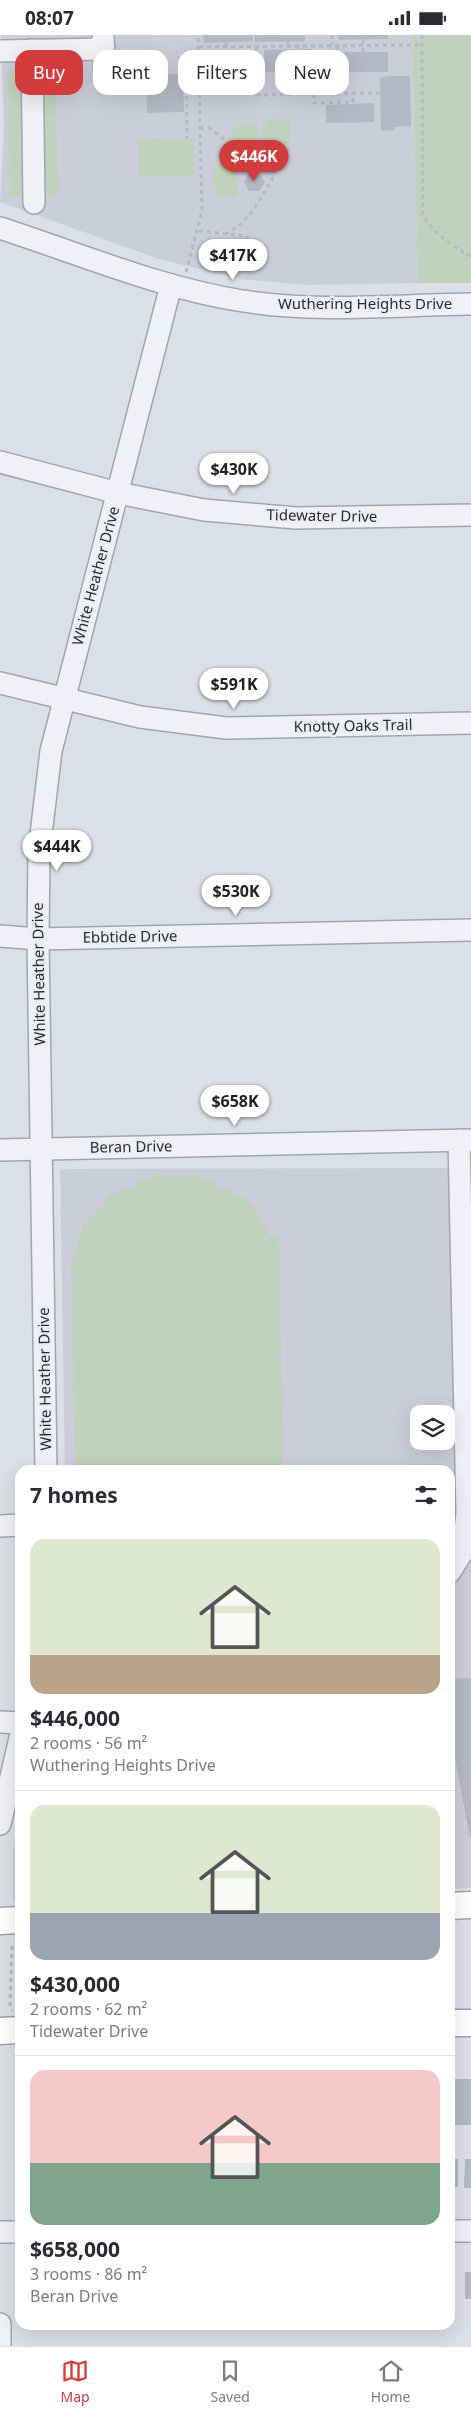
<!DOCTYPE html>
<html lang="en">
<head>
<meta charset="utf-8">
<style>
  :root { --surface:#fff; --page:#f7f7f7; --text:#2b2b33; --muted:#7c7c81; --line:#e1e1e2; --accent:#d23c3d }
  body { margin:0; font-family:"Noto Sans",sans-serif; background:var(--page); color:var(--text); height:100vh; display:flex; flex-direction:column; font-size:19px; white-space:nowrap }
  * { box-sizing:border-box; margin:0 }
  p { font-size:16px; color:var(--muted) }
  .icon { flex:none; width:28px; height:28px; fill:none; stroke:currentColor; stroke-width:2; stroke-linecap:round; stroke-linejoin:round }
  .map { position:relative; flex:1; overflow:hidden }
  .details { position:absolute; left:15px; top:1430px; width:440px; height:865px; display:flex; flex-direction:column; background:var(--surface); border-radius:15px; box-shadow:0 5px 20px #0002 }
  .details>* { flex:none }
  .banner { position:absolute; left:15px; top:15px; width:441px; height:45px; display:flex; gap:10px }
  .buttons { position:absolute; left:410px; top:1370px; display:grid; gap:10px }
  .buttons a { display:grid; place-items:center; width:45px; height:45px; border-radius:10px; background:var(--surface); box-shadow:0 5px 20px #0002; font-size:25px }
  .price { position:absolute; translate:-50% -42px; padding:0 11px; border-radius:18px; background:#fff; color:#222; font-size:16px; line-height:32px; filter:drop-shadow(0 1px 2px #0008) }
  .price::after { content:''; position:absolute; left:50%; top:30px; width:15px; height:11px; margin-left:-8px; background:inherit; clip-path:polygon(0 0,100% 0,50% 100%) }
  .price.on { background:var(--accent); color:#fff }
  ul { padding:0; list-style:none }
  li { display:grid; align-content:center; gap:10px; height:265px; padding:0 15px }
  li+li { border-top:1px solid var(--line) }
  li span { display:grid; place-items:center; height:155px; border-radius:15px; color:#555 }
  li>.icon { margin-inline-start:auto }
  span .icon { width:90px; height:90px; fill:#fffc; stroke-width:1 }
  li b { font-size:21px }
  h2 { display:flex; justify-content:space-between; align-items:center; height:60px; padding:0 15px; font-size:21px }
  .tag { padding:0 18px; border-radius:15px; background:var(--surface); box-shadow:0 5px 20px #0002; font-size:18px; line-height:45px }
  .tag.on { background:var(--accent); color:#fff }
  .status { display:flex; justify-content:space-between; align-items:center; height:35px; padding:0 25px; background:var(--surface); direction:ltr }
  .status svg { height:14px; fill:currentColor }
  .tabs { display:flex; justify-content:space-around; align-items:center; height:70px; border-top:1px solid var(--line); background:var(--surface); font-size:14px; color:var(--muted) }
  .tabs a { display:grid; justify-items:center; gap:2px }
  .tabs .on { color:var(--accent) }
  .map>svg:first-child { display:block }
</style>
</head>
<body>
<div class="status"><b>08:07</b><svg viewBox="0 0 49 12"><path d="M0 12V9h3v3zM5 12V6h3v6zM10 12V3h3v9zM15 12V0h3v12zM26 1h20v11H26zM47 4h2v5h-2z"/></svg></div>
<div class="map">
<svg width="471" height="2311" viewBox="0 0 471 2311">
  <rect width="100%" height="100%" fill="#dddfe7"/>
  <!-- built -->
  <g fill="#cbced9" fill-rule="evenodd">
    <polygon points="1,0 412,0 418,248 307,250 240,244 159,224 0,167 4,93"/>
    <path d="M 471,1133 L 471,1853 L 450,1854 L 450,1435 L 65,1435 L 60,1134 ZM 419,1379 L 446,1379 L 446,1406 L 419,1406 Z"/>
    <polygon points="20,1778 20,1866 13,1867 13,1818"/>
  </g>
  <!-- green -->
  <g fill="#c0d1bd">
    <polygon points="412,0 471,0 471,248 418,248"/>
    <polygon points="55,33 58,160 43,160 40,34"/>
    <polygon points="23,34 25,161 10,161 7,35"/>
    <path d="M 279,83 L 290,87 C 291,103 290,120 270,121 L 263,115 L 261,100 L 263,97 L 262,93 L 267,86 Z"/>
    <polygon points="242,86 256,88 261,98 239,115 232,112 227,102"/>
    <polygon points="193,103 194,140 139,141 138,104"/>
    <polygon points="227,125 237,136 238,157 235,162 217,159 213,147 215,133"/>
    <polygon points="153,1141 200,1141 239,1160 255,1173 270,1201 279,1201 283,1435 75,1435 71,1232 83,1191 111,1160"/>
  </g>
  <!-- building -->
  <g fill="#b4b8c4">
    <polygon points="203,0 252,0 253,6 204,8"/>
    <polygon points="255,0 305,0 305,6 255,7"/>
    <polygon points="338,0 388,0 388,4 339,5"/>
    <polygon points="312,14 313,35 264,37 264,15"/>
    <polygon points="251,16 251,38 206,39 206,17"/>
    <rect x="339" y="17" width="49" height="20"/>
    <polygon points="316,18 336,18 336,43 317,44"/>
    <polygon points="183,39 184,77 147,78 146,40"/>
    <polygon points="389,41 410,41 411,91 394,92 395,95 381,96 380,43"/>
    <polygon points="374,68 374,87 326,88 326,70"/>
    <polygon points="249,138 259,138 265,147 259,156 249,156 244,147"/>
    <polygon points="471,1643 471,1803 470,1803 452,1707 450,1708 450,1644"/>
    <rect x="450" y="2044" width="21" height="46"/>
    <rect x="450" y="2124" width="8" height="28"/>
    <polygon points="465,2124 471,2124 471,2153 464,2153"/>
    <rect x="465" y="2237" width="6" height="27"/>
  </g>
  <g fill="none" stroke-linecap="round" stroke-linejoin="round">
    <defs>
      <g id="minor">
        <polyline points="103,2 105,41"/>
        <polyline points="32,15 34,168"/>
        <polyline points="0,16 104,14"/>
        <path d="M 0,193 C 80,219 160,253 243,266 C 318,278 396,270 471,269"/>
        <polyline points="0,427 118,458 204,475 296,483 471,480"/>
        <polyline points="0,648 140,682 226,693 471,688"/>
        <polyline points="0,901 38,904 471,895"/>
        <polyline points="0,1115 471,1105"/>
        <polyline points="46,1435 38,904 39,816 51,716 171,250"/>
        <polyline points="0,1491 20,1490"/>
        <polyline points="450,1537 463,1516 467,1477 459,1105"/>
        <polyline points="0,1687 20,1688"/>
        <polyline points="0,1789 20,1703"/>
        <polyline points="450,2196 471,2196"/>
        <polyline points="0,2197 20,2197"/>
        <polyline points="0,2289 0,2311"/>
      </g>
      <g id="major">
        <polyline points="450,1871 471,1870"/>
        <polyline points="0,1886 20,1885"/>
        <polyline points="450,1988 471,1988"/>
        <polyline points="0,1996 20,1995"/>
      </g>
    </defs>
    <!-- minor casing -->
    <use href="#minor" stroke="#a2a5b1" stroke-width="24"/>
    <!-- major casing -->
    <use href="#major" stroke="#9ca2b3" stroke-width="29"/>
    <!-- path -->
    <g stroke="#b7bac2" stroke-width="3" stroke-dasharray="4 4" stroke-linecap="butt">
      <polyline points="332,0 332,10"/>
      <path d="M 422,0 L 423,180 C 433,198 453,212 471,221"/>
      <polyline points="363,5 363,17"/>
      <polyline points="288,6 288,15"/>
      <polyline points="226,7 226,17"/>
      <polyline points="256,11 257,60 380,58"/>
      <polyline points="199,12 422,10"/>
      <polyline points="183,45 199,45"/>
      <polyline points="186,45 187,103"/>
      <polyline points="314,59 314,68 353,67 353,58"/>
      <polyline points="334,59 334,45 338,45 337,10"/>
      <polyline points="200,93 209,93 228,107 227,125"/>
      <polyline points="199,196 247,201 247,205"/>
      <path d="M 225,199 C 250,188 260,163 274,141 C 275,127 260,117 250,108"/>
      <polyline points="186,237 202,176 198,0"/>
      <polyline points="12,1911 10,1969 12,1976"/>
    </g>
    <!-- minor -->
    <use href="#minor" stroke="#eff1f6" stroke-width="21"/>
    <!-- major -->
    <use href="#major" stroke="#fff" stroke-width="26"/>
  </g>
  <g text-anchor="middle" stroke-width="5" stroke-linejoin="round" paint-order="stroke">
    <!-- street labels -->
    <g font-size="15" fill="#262b3e" stroke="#eceef5">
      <text x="365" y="274">Wuthering Heights Drive</text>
      <text transform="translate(322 481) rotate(1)" y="5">Tidewater Drive</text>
      <text transform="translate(96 541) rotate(-75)" y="5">White Heather Drive</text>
      <text transform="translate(353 691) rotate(-1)" y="5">Knotty Oaks Trail</text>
      <text transform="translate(130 902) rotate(-1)" y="5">Ebbtide Drive</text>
      <text transform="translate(39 939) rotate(-91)" y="5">White Heather Drive</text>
      <text transform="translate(131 1112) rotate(-1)" y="5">Beran Drive</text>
      <text transform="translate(45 1344) rotate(-91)" y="5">White Heather Drive</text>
    </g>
  </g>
</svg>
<div class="buttons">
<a><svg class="icon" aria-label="layers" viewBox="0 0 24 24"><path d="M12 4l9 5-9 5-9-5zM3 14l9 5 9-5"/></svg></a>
</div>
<b class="price on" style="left:254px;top:147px">$446K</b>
<b class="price" style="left:233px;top:246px">$417K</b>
<b class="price" style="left:234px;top:460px">$430K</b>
<b class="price" style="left:234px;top:675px">$591K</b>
<b class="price" style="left:57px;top:837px">$444K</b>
<b class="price" style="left:236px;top:882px">$530K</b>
<b class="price" style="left:235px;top:1092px">$658K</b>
<div class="banner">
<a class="tag on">Buy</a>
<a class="tag">Rent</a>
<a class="tag">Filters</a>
<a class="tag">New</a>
</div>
<section class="details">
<h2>7 homes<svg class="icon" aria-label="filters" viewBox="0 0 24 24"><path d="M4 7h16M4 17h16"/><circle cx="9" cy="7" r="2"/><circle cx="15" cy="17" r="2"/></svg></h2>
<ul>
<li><span style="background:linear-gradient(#dfe7d0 75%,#b9a48a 0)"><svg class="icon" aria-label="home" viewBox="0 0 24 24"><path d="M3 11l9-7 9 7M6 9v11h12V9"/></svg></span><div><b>$446,000</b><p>2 rooms · 56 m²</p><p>Wuthering Heights Drive</p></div></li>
<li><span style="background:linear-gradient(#dfe7d0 70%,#9aa5b1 0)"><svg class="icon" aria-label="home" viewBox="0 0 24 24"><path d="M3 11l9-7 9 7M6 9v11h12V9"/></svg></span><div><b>$430,000</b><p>2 rooms · 62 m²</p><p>Tidewater Drive</p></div></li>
<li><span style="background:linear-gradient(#f6c9c9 60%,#7fa58c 0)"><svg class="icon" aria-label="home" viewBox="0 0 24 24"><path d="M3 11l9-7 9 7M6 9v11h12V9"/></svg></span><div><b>$658,000</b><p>3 rooms · 86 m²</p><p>Beran Drive</p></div></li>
</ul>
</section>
</div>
<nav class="tabs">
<a class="on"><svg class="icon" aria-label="map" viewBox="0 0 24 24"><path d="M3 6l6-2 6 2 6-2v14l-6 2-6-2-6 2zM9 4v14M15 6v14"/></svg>Map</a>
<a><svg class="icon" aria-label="saved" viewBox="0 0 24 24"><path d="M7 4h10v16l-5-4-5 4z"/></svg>Saved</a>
<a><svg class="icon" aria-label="home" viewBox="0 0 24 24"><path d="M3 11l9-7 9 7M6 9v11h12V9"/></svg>Home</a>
</nav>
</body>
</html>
